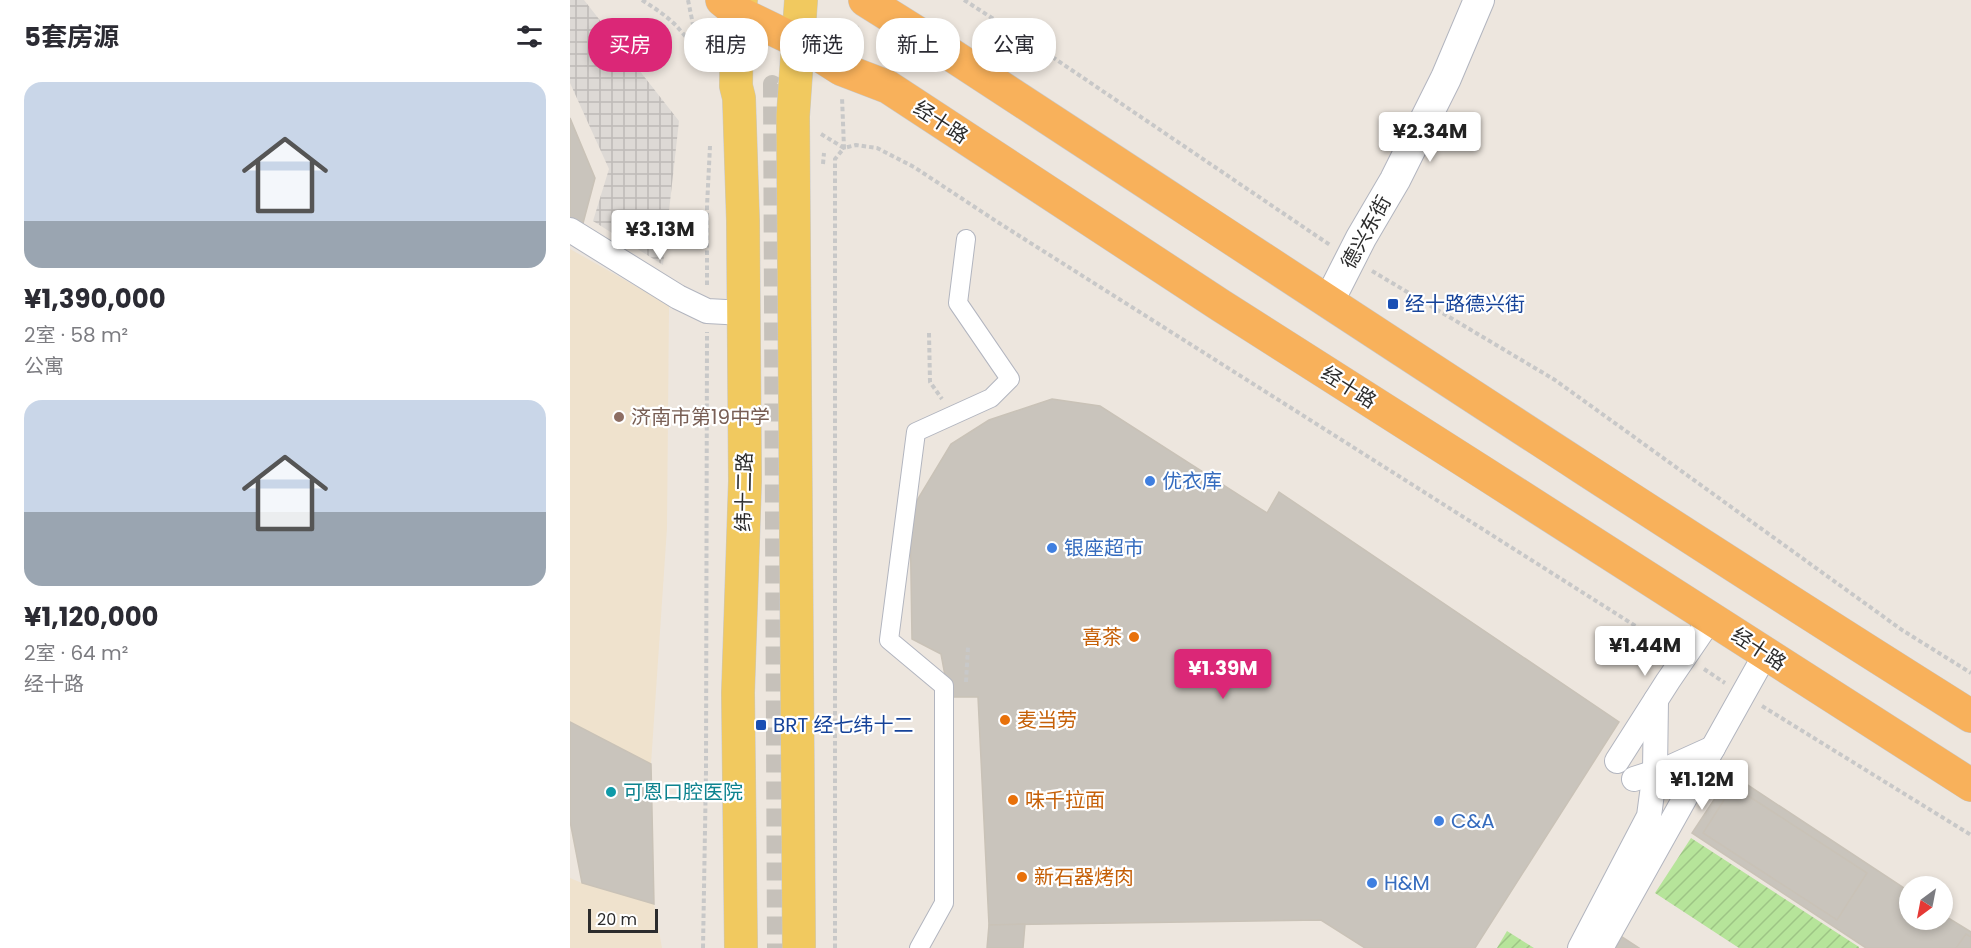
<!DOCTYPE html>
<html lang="zh">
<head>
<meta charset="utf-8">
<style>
  :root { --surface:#fff; --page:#f7f7f7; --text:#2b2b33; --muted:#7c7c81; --accent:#db2777 }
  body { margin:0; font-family:Poppins,"Noto Sans SC",sans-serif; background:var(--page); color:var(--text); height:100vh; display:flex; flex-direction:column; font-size:22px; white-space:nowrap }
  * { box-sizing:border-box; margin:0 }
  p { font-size:20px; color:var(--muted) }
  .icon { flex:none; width:33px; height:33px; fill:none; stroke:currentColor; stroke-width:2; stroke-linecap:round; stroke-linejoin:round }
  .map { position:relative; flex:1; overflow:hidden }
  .sheet { display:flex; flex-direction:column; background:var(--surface); width:570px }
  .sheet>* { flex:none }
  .top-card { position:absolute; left:18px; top:18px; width:570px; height:54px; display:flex; gap:12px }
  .needle { width:39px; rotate:212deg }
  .fabs { position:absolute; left:1329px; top:876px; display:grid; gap:12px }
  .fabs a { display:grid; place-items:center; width:54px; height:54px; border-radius:50%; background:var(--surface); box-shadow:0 3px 9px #0003; font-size:30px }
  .scale { position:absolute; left:18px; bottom:15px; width:70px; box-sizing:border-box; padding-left:6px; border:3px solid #2c2c2c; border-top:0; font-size:16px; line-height:21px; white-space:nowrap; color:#2c2c2c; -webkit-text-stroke:4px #fff; paint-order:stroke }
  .price { position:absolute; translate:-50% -51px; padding:0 14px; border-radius:6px; background:#fff; color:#222; font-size:20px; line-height:39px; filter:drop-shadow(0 2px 3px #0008) }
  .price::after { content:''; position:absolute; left:50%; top:36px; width:18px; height:14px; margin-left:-9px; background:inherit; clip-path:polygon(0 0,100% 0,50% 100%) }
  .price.current { background:var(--accent); color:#fff }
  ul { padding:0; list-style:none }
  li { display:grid; align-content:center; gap:12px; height:318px; padding:0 24px }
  li span { display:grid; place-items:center; height:186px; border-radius:18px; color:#555 }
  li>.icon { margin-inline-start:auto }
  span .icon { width:108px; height:108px; fill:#fffc; stroke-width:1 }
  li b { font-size:26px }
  h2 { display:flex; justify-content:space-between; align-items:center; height:72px; padding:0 24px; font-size:26px }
  .tag { padding:0 21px; border-radius:24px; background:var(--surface); box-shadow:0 3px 9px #0003; font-size:21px; line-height:54px }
  .tag.current { background:var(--accent); color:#fff }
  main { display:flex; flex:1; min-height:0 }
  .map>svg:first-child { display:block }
</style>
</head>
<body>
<main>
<section class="sheet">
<h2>5套房源<svg class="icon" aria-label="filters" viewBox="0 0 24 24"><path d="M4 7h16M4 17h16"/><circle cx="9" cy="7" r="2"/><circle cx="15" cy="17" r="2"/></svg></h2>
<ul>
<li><span style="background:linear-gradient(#c9d6e8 75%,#9aa5b1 0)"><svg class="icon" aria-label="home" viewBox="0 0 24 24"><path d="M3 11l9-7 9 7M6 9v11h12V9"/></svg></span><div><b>¥1,390,000</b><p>2室 · 58 m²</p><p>公寓</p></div></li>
<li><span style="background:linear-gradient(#c9d6e8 60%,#9aa5b1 0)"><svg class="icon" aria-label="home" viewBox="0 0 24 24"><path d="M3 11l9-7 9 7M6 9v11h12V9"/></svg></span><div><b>¥1,120,000</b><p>2室 · 64 m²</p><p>经十路</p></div></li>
</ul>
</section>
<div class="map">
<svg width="1401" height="948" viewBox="0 0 1401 948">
  <defs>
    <pattern id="garden-furrows" width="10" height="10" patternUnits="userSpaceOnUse" patternTransform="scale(1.5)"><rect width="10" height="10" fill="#b6e49a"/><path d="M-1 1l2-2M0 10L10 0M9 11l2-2" fill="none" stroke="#9dc485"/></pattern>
    <pattern id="plaza-grid" width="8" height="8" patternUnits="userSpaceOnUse" patternTransform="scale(1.5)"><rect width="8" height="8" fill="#ddd9d5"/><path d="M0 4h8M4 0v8" fill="none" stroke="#bebab7"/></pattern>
  </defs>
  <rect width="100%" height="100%" fill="#ede6de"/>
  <!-- education -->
  <g fill="#efe2cd">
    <polygon points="0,249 99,305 97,528 81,764 0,722"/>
    <polygon points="0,878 12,883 84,904 92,948 0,948"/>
  </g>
  <!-- garden -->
  <g fill="url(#garden-furrows)">
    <polygon points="1121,838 1289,947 1289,948 1169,948 1085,893"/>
    <polygon points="937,931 964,948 927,948"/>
  </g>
  <!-- plaza -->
  <polygon fill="url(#plaza-grid)" points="0,0 14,0 109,121 93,265 23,221 39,169 0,83"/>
  <!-- building -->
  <g fill="#c9c4bc" stroke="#c9c2b7" stroke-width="1.5">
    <polygon points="0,118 25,178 12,227 0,220"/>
    <polygon points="482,399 530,406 697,513 709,492 1049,722 905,948 795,948 751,920 419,925 408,697 379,697 371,654 342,639 340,512 381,444 419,420"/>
    <polygon points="0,722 81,764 84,904 12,883 0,821"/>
    <polygon points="1161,774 1340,892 1340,920 1372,920 1372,914 1401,932 1401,948 1296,948 1122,833"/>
    <polygon points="1163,786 1297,873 1267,920 1133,833"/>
    <polygon points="455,924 453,948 417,948 419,925"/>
    <polygon points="1396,934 1401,937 1401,948 1386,948"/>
    <polygon points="1052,937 1069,948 1045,948"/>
  </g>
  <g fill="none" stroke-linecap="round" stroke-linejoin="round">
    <!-- pedestrian-tunnel -->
    <polyline stroke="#c6c1ba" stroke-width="18" stroke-dasharray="18 9" stroke-linecap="butt" points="206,86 202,84 206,948"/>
    <defs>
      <polyline id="pedestrian" points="349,948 374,903 374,686 319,640 346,432 421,398 440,379 388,303 396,239"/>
      <g id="minor">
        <polyline points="0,230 108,297 137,311 174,313"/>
        <polyline points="1047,761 1098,681 1141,618"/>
        <polyline points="1064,779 1101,767 1143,748"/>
        <polyline points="1010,948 1079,816 1085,771 1086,700"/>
        <polyline points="1031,948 1196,653"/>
      </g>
      <polyline id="tertiary" points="759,301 791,238 825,180 876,78 909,0"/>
      <g id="primary">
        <polyline points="171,0 167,12 166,86 169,98 173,221 175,481 168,693 171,948"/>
        <polyline points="229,948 223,116 231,0"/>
      </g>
      <g id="trunk">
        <polyline points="152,0 167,12 227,41 271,69 318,87 650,305 917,475 1401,785"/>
        <path d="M 295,0 L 354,37 C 702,264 1049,495 1401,716"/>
      </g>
    </defs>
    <!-- pedestrian casing -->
    <use href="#pedestrian" stroke="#b2b5bf" stroke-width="20"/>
    <!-- minor casing -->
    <use href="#minor" stroke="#b2b5bf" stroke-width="26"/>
    <!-- tertiary casing -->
    <use href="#tertiary" stroke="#b2b5bf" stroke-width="32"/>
    <!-- primary casing -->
    <use href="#primary" stroke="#c8c8c8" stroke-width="34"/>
    <!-- trunk casing -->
    <use href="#trunk" stroke="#c8c8c8" stroke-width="34"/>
    <!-- path -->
    <g stroke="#c8c8c8" stroke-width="4" stroke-dasharray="4.5 3" stroke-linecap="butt">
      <path d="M 72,0 C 86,9 100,18 110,30 C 120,41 128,53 139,63"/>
      <polyline points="118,0 129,54 138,71"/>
      <polyline points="394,0 475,52 760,245"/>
      <polyline points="281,44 287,25"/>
      <polyline points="251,134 274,148 286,145 307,148 344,167 429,223 1094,644"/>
      <polyline points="253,164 254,153"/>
      <polyline points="802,271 985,380 1332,630 1401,673"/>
      <polyline points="137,285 137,206 140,146"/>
      <polyline points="359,333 360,382 372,399"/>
      <polyline points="1134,669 1155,683"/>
      <polyline points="396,682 398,647"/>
      <polyline points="1192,706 1401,835"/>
      <polyline points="133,948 136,771 137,332"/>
      <polyline points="265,948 265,159 274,148 272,97"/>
    </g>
    <!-- pedestrian -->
    <use href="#pedestrian" stroke="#fff" stroke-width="18"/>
    <!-- minor -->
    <use href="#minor" stroke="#fff" stroke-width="24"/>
    <!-- tertiary -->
    <use href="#tertiary" stroke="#fff" stroke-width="30"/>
    <!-- primary -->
    <use href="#primary" stroke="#f1c95f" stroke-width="33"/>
    <!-- trunk -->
    <use href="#trunk" stroke="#f8b15b" stroke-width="33"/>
  </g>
  <!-- markers -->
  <g fill="#1a4fb4" stroke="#fff" stroke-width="2">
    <rect x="817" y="298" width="12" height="12" rx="3"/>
    <rect x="185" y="719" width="12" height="12" rx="3"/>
  </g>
  <circle fill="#8d6e63" stroke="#fff" stroke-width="2" cx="49" cy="417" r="6"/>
  <g fill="#3f7fe0" stroke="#fff" stroke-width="2">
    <circle cx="580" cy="481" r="6"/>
    <circle cx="482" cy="548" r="6"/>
    <circle cx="869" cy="821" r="6"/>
    <circle cx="802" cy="883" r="6"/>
  </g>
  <g fill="#e8710a" stroke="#fff" stroke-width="2">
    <circle cx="564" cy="637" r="6"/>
    <circle cx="435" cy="720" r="6"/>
    <circle cx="443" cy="800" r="6"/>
    <circle cx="452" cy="877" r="6"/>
  </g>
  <circle fill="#0f9aa8" stroke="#fff" stroke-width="2" cx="41" cy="792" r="6"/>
  <g text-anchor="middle" stroke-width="4.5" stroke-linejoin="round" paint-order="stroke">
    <!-- street labels -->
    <g font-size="20" fill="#2c2c2c" stroke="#fff">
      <text transform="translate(371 122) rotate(33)" y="7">经十路</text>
      <text transform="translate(796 232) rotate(-61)" y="7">德兴东街</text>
      <text transform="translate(779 387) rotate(32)" y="7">经十路</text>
      <text transform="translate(174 492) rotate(-89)" y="7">纬十二路</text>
      <text transform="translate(1189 649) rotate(33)" y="7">经十路</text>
    </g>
    <!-- transit labels -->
    <g font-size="20" fill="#164399" stroke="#fff" text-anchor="start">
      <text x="835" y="311">经十路德兴街</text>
      <text x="203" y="732">BRT 经七纬十二</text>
    </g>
    <!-- education labels -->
    <g font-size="20" fill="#785e54" stroke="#fff" text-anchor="start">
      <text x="61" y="424">济南市第19中学</text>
    </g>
    <!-- shop labels -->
    <g font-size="20" fill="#366cbe" stroke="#fff" text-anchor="start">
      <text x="592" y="488">优衣库</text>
      <text x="494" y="555">银座超市</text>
      <text x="881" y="828">C&amp;A</text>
      <text x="814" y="890">H&amp;M</text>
    </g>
    <!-- food labels -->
    <g font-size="20" fill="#c56008" stroke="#fff" text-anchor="start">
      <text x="552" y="644" text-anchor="end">喜茶</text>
      <text x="447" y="727">麦当劳</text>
      <text x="455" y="807">味千拉面</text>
      <text x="464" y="884">新石器烤肉</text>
    </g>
    <!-- culture labels -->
    <g font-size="20" fill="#0d838f" stroke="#fff" text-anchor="start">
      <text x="53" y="799">可恩口腔医院</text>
    </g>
  </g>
</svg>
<div class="fabs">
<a><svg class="needle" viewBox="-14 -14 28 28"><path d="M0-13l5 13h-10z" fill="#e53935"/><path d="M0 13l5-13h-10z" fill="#7c7c81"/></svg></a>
</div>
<div class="scale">20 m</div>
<b class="price" style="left:860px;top:163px">¥2.34M</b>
<b class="price" style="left:90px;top:261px">¥3.13M</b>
<b class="price" style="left:1075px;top:677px">¥1.44M</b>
<b class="price current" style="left:653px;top:700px">¥1.39M</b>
<b class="price" style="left:1132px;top:811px">¥1.12M</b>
<div class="top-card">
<a class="tag current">买房</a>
<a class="tag">租房</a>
<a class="tag">筛选</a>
<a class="tag">新上</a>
<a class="tag">公寓</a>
</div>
</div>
</main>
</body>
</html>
